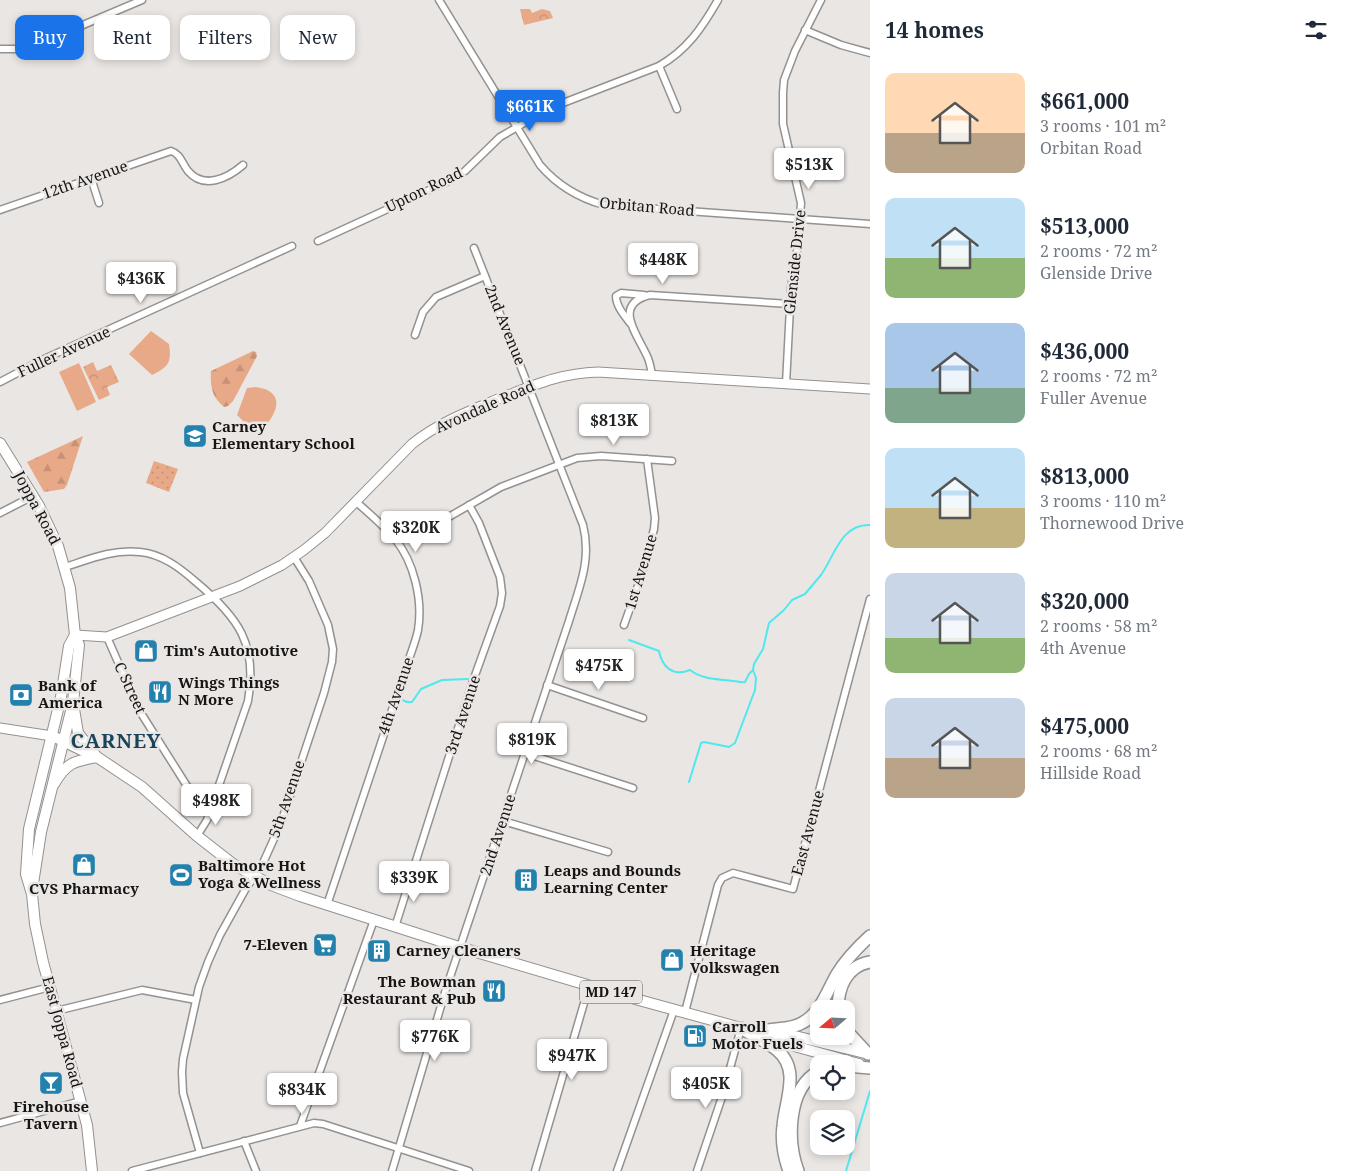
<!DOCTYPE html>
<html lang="en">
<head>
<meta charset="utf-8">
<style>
  :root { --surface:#fff; --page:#f6f6f7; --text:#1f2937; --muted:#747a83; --accent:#1a73e8 }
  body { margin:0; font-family:"Noto Serif",serif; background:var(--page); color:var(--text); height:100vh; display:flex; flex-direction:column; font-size:19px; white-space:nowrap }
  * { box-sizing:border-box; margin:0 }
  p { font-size:16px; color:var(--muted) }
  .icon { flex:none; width:28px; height:28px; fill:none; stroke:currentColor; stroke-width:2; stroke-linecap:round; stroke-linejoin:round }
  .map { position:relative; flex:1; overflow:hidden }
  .sheet { display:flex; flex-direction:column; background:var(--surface); width:475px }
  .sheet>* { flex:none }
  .top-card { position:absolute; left:15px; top:15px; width:475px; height:45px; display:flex; gap:10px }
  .needle { width:32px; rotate:251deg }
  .buttons { position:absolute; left:810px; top:1000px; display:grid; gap:10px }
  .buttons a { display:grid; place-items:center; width:45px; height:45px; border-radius:10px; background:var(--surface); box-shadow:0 2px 8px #0003; font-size:25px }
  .price { position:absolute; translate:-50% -42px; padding:0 11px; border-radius:5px; background:#fff; color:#222; font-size:16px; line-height:32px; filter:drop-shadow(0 1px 2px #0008) }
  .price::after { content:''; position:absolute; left:50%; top:30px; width:15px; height:11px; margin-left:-8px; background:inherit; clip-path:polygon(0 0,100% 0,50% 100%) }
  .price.active { background:var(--accent); color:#fff }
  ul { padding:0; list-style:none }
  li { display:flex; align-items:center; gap:15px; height:125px; padding:0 15px }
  li span { display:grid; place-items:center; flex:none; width:140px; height:100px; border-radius:10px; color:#555 }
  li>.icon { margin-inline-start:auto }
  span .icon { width:60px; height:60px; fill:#fffc; stroke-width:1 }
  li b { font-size:21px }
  h2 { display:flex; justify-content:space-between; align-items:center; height:60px; padding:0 15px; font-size:21px }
  .chip { padding:0 18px; border-radius:10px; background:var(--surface); box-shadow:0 2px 8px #0003; font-size:18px; line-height:45px }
  .chip.active { background:var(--accent); color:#fff }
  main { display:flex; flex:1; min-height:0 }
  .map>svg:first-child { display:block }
</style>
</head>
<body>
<main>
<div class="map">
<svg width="870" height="1171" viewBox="0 0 870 1171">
  <defs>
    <pattern id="grass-dots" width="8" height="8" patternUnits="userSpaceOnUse" patternTransform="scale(1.25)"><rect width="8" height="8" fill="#e8a988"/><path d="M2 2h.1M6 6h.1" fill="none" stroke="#c69174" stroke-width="1.8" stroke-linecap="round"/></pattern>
    <pattern id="forest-firs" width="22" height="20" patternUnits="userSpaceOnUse" patternTransform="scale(1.25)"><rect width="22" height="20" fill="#e8a988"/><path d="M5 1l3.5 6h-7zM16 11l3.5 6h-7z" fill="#c69174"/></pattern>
    <pattern id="park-crowns" width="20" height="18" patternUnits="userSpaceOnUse" patternTransform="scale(1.25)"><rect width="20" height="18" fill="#e8a988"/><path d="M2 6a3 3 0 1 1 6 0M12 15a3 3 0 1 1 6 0" fill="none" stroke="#c69174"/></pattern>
  </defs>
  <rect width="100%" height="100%" fill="#eae6e4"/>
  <!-- grass -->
  <polygon fill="url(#grass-dots)" points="154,461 178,469 169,492 146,483"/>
  <!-- forest -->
  <g fill="url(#forest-firs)">
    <path d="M 253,351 L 256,352 L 257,356 L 233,401 L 228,406 L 224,407 C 212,397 210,387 211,371 Z"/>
    <polygon points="83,436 67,485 64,489 44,492 27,462"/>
  </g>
  <!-- park -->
  <g fill="url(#park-crowns)">
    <polygon points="520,9 530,9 532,13 542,9 550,11 553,18 524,25"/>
    <polygon points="93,362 97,371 111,365 119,382 107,387 110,395 99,400 83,367"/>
  </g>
  <!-- pitch -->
  <g fill="#e8a988">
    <path d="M 151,331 L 169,344 C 172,363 168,367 152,375 L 129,354 Z"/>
    <polygon points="79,363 96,402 77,411 59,372"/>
    <path d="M 256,387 C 285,391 279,412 263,428 L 243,421 L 237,415 L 247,388 Z"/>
  </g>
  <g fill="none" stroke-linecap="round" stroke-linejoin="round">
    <!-- stream -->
    <g stroke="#4fe8ee" stroke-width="2">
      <path d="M 821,575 C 835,555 841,524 870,525"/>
      <path d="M 629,640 L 659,651 C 662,667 673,677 690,670 C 703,680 718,679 733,681 C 738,681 741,683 745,682 L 749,674 L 753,670"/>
      <polyline points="400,699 407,702 412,702 421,689 442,680 468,679"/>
      <polyline points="689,782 701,743 704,742 729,747 735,743 755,690 756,678 753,670 754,664 763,649 769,623 784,610 792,600 805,594 821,575"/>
      <polyline points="846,1171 870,1091"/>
    </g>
    <defs>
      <g id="street">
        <path d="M 439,0 L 540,165 C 557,185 579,198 604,205 L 870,224"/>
        <polyline points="805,30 841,45 870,53"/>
        <polyline points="0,49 25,49 31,47 142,0"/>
        <polyline points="659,66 677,109"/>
        <polyline points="91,178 99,203"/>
        <path d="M 0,210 L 171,151 C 181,154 182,164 188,171 C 204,190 228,178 243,165"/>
        <path d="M 318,241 L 451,180 L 465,171 L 500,137 L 550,108 L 659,66 C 687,50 702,28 718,0"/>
        <path d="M 630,323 C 624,315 616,306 616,296 L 621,293 L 644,295"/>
        <polyline points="415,335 423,312 436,297 485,276"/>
        <path d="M 652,375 C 651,369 650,362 647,356 C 637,334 612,304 650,295 L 790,304"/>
        <polyline points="0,382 44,359 292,246"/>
        <polyline points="786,384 791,288 798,245 801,203 783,124 783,93 784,80 795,51 821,0"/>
        <polyline points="0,513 33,496"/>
        <polyline points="389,532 413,533 426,530 501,487 577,458 601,456 672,461"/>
        <path d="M 65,567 C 90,559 113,549 140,552 C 162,554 180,568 196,582 C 238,617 258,644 248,701 L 207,820 L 197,836"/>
        <polyline points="624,625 640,580 654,529 655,518 647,459"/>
        <polyline points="107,637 139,710 187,786 196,795 212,804"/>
        <polyline points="547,685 643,718"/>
        <polyline points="525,753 633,788"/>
        <polyline points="503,821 608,852"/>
        <path d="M 327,905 L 409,659 C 412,650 416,640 418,630 C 423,600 414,562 395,539 C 383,525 369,513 355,501"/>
        <polyline points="395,927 473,681 500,606 502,593 500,577 479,523 469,505"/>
        <polyline points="0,1000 50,987"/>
        <polyline points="56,1011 142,990 196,1000"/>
        <polyline points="685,1012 718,885 722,878 733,873 793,889 870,599"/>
        <polyline points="0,1123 81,1101"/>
        <polyline points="300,1126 374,920"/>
        <polyline points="244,1141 256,1171"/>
        <polyline points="200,1153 183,1093 182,1072 183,1059 199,987 208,962 220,935 245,890 263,863 281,823 324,693 332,662 333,649 328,625 309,581 294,557"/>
        <polyline points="132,1171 314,1123 323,1124 469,1171"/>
        <path d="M 392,1171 L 446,989 L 569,621 C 579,588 592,560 583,525 L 474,248"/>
        <polyline points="535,1171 589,986"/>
        <polyline points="617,1171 674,1010"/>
        <polyline points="697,1171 723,1094 741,1028"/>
      </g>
      <g id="secondary">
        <path d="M 75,635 L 107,637 L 240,586 L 282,565 L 304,550 L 325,533 L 412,444 C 438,423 467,412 498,399 C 532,386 560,373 598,372 L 870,389"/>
        <polyline points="0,728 52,736"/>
      </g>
      <g id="primary">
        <polyline points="0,443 39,506 58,546 70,588 75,635 79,645 73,703 41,832 32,890"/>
        <polyline points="75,635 69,646 61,697 29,829 26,874 32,894 35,924 43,962 87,1125 92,1171"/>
        <polyline points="73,703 78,733 97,757 142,787 197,836 233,864 271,885 300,896 459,947 628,997 741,1028 787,1044 859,1064"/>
        <polyline points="57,738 92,755"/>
        <path d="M 54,784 C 66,763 74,761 97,757"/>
        <polyline points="774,1031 869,1054"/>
      </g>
      <g id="highway">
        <path d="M 838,1009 C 838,987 847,966 870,962"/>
        <path d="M 741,1028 C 752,1035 766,1041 777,1050 C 801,1070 785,1100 783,1126 C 781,1141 784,1157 789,1171"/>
        <path d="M 768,1030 C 780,1028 792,1029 802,1023 C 821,1013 827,991 837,974 C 846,959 858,947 870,936"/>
        <polyline points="846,1030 868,1054"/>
        <polyline points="846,1066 870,1068"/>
        <path d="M 798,1171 C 787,1141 787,1088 819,1071"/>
      </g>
    </defs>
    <!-- street casing -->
    <use href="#street" stroke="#94918f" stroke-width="9"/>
    <!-- secondary casing -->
    <use href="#secondary" stroke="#94918f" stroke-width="11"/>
    <!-- primary casing -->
    <use href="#primary" stroke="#94918f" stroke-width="12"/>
    <!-- highway casing -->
    <use href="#highway" stroke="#94918f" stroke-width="14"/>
    <!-- street -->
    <use href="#street" stroke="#fff" stroke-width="6"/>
    <!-- secondary -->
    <use href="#secondary" stroke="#fff" stroke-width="9"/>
    <!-- primary -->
    <use href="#primary" stroke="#fff" stroke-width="10"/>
    <!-- highway -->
    <use href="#highway" stroke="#fff" stroke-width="11"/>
  </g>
  <!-- icons -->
  <defs>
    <symbol id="school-square" viewBox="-11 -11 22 22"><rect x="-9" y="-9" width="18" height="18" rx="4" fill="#2381ae" stroke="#eae6e4"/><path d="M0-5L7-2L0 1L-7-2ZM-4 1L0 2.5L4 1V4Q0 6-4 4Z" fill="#fff"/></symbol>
    <symbol id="shop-square" viewBox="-11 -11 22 22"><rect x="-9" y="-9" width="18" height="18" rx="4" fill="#2381ae" stroke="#eae6e4"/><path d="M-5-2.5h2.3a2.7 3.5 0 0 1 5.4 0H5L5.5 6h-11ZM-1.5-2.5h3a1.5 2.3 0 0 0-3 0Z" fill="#fff"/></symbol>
    <symbol id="restaurant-square" viewBox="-11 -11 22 22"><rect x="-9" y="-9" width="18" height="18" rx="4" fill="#2381ae" stroke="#eae6e4"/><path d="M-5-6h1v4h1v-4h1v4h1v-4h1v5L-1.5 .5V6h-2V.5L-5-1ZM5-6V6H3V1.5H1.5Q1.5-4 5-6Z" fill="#fff"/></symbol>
    <symbol id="bank-square" viewBox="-11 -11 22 22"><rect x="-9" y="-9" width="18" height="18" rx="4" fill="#2381ae" stroke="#eae6e4"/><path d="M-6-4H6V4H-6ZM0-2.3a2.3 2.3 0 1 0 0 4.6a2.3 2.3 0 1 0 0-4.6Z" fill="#fff"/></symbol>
    <symbol id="stadium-square" viewBox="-11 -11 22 22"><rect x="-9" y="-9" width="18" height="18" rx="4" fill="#2381ae" stroke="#eae6e4"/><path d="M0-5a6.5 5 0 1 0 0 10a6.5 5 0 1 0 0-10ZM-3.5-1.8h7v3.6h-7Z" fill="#fff"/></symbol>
    <symbol id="building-square" viewBox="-11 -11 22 22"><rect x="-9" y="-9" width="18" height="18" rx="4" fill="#2381ae" stroke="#eae6e4"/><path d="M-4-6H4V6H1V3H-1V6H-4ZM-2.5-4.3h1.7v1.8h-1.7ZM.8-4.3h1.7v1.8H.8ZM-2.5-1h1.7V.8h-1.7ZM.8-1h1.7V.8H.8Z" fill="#fff"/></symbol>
    <symbol id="supermarket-square" viewBox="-11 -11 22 22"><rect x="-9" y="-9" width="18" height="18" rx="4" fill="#2381ae" stroke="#eae6e4"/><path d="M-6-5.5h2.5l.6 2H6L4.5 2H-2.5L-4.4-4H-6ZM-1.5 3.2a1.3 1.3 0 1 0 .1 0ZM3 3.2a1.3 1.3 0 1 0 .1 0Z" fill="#fff"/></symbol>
    <symbol id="fuel-square" viewBox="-11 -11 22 22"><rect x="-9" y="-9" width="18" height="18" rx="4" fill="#2381ae" stroke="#eae6e4"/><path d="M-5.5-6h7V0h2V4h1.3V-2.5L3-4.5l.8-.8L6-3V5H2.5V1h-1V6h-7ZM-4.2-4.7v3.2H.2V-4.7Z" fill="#fff"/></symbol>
    <symbol id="bar-square" viewBox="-11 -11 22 22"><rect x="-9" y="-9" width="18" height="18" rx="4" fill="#2381ae" stroke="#eae6e4"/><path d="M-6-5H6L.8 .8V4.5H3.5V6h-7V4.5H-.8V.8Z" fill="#fff"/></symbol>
  </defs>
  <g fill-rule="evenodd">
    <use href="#school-square" x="181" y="422" width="28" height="28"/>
    <use href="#shop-square" x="132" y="637" width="28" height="28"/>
    <use href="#restaurant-square" x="146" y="678" width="28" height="28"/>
    <use href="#bank-square" x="7" y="681" width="28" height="28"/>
    <use href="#shop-square" x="70" y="851" width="28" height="28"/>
    <use href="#stadium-square" x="167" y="861" width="28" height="28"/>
    <use href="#building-square" x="512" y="866" width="28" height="28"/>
    <use href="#supermarket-square" x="311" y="931" width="28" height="28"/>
    <use href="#building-square" x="365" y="937" width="28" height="28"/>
    <use href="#shop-square" x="658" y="946" width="28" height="28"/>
    <use href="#restaurant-square" x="480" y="977" width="28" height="28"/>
    <use href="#fuel-square" x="681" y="1022" width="28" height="28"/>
    <use href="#bar-square" x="37" y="1069" width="28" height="28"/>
  </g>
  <g text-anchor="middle" stroke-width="5" stroke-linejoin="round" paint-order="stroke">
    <!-- shield labels -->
    <rect fill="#eae6e4" stroke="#565452" stroke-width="1" x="580" y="980.5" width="62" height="23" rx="4"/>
    <g font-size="14" font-weight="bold" fill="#161514">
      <text x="611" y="997">MD 147</text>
    </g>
    <!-- street labels -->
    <g font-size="15" fill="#161514" stroke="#eae6e4">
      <text transform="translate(85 180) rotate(-19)" y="5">12th Avenue</text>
      <text transform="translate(424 190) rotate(-26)" y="5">Upton Road</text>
      <text transform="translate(647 207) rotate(5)" y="5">Orbitan Road</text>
      <text transform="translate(795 262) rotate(-84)" y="5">Glenside Drive</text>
      <text transform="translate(505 325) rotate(68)" y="5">2nd Avenue</text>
      <text transform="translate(64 352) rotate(-25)" y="5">Fuller Avenue</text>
      <text transform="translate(485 407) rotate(-24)" y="5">Avondale Road</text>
      <text transform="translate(37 508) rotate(62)" y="5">Joppa Road</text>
      <text transform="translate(641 572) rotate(-73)" y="5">1st Avenue</text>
      <text transform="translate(130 688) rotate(65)" y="5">C Street</text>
      <text transform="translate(396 696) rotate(-71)" y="5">4th Avenue</text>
      <text transform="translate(463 715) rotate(-72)" y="5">3rd Avenue</text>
      <text transform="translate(287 799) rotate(-71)" y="5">5th Avenue</text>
      <text transform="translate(808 833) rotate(-75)" y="5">East Avenue</text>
      <text transform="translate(498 835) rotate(-72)" y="5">2nd Avenue</text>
      <text transform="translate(62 1032) rotate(75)" y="5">East Joppa Road</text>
    </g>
    <!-- poi labels -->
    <g font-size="15" font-weight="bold" fill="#161514" stroke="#eae6e4" text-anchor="start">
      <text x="212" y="432">Carney<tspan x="212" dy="17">Elementary School</tspan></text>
      <text x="164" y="656">Tim's Automotive</text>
      <text x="178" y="688">Wings Things<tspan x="178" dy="17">N More</tspan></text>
      <text x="38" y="691">Bank of<tspan x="38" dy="17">America</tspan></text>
      <text x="198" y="871">Baltimore Hot<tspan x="198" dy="17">Yoga &amp; Wellness</tspan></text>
      <text x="544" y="876">Leaps and Bounds<tspan x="544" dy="17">Learning Center</tspan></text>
      <text x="84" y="894" text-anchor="middle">CVS Pharmacy</text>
      <text x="308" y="950" text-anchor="end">7-Eleven</text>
      <text x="396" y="956">Carney Cleaners</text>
      <text x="690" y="956">Heritage<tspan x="690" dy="17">Volkswagen</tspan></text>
      <text x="476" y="987" text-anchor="end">The Bowman<tspan x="476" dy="17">Restaurant &amp; Pub</tspan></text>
      <text x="712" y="1032">Carroll<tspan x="712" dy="17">Motor Fuels</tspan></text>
      <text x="51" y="1112" text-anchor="middle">Firehouse<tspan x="51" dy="17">Tavern</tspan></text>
    </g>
    <!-- district labels -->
    <g font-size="20" font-weight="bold" letter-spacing="1" fill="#1a445a" stroke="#eae6e4">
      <text x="116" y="748">CARNEY</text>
    </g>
  </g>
</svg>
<div class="buttons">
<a><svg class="needle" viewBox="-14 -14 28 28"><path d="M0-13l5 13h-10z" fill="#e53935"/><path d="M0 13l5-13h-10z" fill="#747a83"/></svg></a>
<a><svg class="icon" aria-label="locate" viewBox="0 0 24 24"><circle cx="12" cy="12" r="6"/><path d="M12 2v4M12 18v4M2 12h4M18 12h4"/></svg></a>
<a><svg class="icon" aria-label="layers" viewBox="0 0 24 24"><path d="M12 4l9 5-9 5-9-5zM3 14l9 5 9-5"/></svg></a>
</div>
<b class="price active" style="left:530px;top:132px">$661K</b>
<b class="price" style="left:809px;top:190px">$513K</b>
<b class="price" style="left:663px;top:285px">$448K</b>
<b class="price" style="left:141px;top:304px">$436K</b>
<b class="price" style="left:614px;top:446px">$813K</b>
<b class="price" style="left:416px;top:553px">$320K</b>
<b class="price" style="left:599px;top:691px">$475K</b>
<b class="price" style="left:532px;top:765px">$819K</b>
<b class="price" style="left:216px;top:826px">$498K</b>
<b class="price" style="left:414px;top:903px">$339K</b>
<b class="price" style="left:435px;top:1062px">$776K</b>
<b class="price" style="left:572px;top:1081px">$947K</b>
<b class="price" style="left:706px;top:1109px">$405K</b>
<b class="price" style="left:302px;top:1115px">$834K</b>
<div class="top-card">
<a class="chip active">Buy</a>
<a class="chip">Rent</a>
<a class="chip">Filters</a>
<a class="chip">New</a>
</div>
</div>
<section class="sheet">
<h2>14 homes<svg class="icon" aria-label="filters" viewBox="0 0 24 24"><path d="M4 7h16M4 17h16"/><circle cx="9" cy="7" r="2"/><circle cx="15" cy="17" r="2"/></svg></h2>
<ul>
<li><span style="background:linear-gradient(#ffd9b3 60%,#b9a48a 0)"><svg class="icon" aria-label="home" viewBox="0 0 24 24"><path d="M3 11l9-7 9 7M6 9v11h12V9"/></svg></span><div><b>$661,000</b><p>3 rooms · 101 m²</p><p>Orbitan Road</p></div></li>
<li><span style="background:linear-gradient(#bfe0f5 60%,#8fb573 0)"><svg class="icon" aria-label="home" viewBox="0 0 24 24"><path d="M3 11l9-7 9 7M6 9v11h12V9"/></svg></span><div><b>$513,000</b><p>2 rooms · 72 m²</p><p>Glenside Drive</p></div></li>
<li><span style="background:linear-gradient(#a9c7e8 65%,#7fa58c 0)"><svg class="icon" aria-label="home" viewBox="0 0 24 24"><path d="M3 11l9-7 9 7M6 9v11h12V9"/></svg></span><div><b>$436,000</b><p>2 rooms · 72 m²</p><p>Fuller Avenue</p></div></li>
<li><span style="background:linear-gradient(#bfe0f5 60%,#c2b280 0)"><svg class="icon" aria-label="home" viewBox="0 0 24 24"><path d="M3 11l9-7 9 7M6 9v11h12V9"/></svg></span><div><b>$813,000</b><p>3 rooms · 110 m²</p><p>Thornewood Drive</p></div></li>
<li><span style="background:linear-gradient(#c9d6e8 65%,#8fb573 0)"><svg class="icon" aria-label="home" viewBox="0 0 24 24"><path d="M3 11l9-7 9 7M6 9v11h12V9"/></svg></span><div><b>$320,000</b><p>2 rooms · 58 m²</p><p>4th Avenue</p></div></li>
<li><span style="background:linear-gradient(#c9d6e8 60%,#b9a48a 0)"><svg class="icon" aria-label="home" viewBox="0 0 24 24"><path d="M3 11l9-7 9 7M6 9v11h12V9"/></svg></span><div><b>$475,000</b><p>2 rooms · 68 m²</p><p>Hillside Road</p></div></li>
</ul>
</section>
</main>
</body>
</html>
